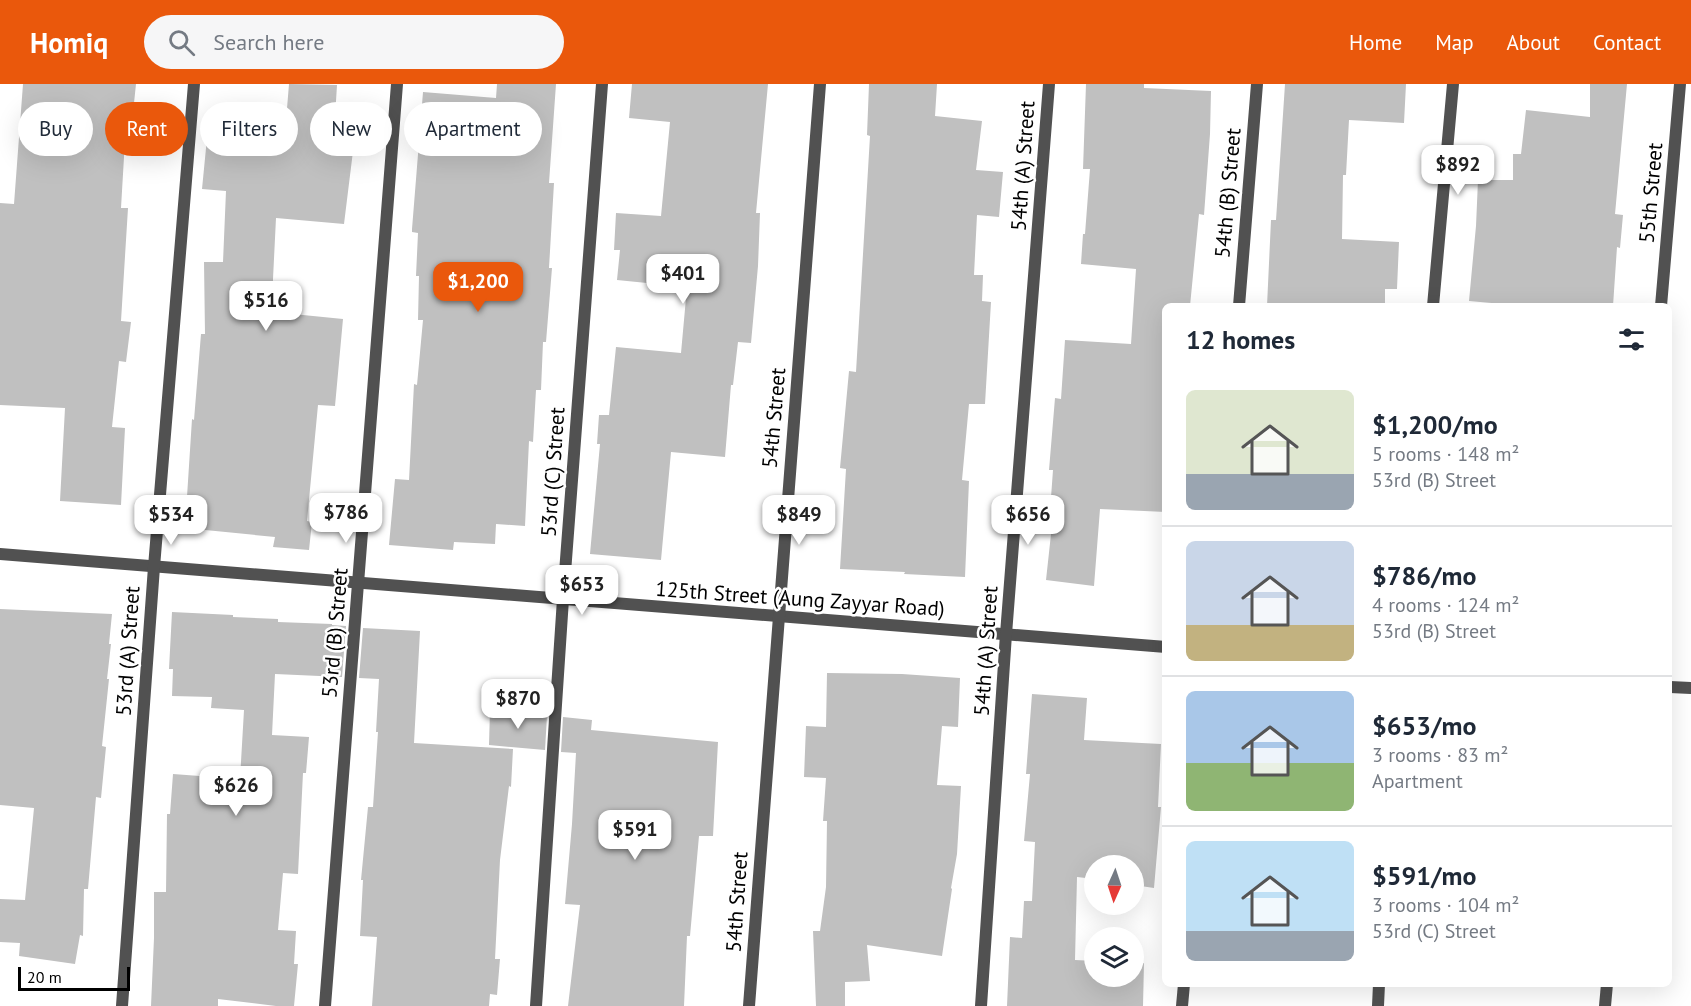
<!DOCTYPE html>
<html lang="en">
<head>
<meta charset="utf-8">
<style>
  :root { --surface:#fff; --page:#f6f6f7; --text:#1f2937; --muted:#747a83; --line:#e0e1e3; --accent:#ea580c }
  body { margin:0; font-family:"PT Sans",sans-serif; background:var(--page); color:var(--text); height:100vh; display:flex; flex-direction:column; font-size:22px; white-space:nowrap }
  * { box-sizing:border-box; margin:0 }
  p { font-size:20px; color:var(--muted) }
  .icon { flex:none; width:33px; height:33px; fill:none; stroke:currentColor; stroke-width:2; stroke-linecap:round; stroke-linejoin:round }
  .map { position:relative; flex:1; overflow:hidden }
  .side { position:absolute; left:1162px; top:219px; width:510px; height:684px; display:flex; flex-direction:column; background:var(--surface); border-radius:9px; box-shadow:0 6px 24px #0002 }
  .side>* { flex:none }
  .guide { position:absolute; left:18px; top:18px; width:570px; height:54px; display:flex; gap:12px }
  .needle { width:39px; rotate:183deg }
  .controls { position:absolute; left:1084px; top:771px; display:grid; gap:12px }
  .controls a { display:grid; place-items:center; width:60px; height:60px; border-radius:50%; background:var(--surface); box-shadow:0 6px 24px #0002; font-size:30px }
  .scale { position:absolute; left:18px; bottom:15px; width:112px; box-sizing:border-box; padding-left:6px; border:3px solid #000; border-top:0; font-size:16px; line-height:21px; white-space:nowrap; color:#000; -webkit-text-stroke:4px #fff; paint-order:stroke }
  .price { position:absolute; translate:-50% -51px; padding:0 14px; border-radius:12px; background:#fff; color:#222; font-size:20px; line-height:39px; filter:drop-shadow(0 2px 3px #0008) }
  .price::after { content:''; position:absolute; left:50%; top:36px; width:18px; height:14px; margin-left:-9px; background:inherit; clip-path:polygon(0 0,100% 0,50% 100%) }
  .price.active { background:var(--accent); color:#fff }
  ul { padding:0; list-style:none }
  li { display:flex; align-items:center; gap:18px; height:150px; padding:0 24px }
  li+li { border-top:2px solid var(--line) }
  li span { display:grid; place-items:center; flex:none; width:168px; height:120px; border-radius:9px; color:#555 }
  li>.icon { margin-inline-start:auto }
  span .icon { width:72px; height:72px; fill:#fffc; stroke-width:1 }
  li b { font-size:26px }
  h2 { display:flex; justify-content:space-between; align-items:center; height:72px; padding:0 24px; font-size:26px }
  .pill { padding:0 21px; border-radius:27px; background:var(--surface); box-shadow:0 6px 24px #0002; font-size:21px; line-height:54px }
  .pill.active { background:var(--accent); color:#fff }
  header { display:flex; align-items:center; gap:36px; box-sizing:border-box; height:84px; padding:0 30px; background:var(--accent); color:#fff }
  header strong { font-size:28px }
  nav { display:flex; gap:33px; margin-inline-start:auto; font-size:21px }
  .search { width:420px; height:54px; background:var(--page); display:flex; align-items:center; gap:15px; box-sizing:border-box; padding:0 21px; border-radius:33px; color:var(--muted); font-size:22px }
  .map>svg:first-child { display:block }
</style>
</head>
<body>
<header>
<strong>Homiq</strong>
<div class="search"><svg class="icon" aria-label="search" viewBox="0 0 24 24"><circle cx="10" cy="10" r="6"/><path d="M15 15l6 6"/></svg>Search here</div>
<nav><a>Home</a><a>Map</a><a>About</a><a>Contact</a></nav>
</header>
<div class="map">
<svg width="1691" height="922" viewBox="0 0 1691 922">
  <rect width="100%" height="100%" fill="#fff"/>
  <!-- building -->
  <g fill="#c0c0c0">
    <polygon points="23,0 136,0 130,57 125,56 121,124 128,124 121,237 131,238 126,278 119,277 112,343 125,344 121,421 60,417 65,324 0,321 0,119 14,120"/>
    <polygon points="289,0 337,1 334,49 355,51 344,140 276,134 273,195 273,228 343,235 335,322 318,321 307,437 312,438 309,466 273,463 275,453 185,444 192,335 194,336 201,250 205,250 204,178 223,178 226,107 202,105 207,54 284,61"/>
    <polygon points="497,0 556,0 549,99 554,99 549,184 552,184 546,258 543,258 541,306 536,306 533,358 529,357 525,442 496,440 495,460 454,458 453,466 389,461 395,395 409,396 414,300 417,301 423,236 418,236 419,192 416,192 418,149 412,148 412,145 423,8 496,14"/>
    <polygon points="632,0 768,0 756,129 760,129 758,182 751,259 738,258 733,301 731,301 725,373 671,368 661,476 590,470 600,360 597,360 599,331 609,331 616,263 681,269 687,203 617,196 620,166 614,166 616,129 661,132 670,38 629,34"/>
    <polygon points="869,0 937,0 935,32 982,37 976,86 1003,88 999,133 977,131 974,191 983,191 982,217 991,218 985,320 969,320 962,396 969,397 965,493 904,490 905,488 840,485 846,385 840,384 849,287 856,288 870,52 867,51"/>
    <polygon points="1086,0 1144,0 1144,4 1211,7 1210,50 1204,131 1199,130 1190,222 1166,222 1166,428 1100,425 1094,502 1046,496 1052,441 1049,441 1053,386 1049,386 1055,314 1061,315 1065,256 1131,260 1136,185 1081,180 1083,150 1085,150 1090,85 1083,85"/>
    <polygon points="1285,0 1406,0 1404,39 1349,36 1346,91 1343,91 1342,155 1399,158 1397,205 1385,205 1385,222 1267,222 1271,136 1276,136"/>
    <polygon points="1590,0 1627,0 1615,130 1623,131 1620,164 1617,163 1613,222 1525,222 1469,217 1476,142 1478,96 1513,96 1513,70 1521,70 1526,26 1590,33"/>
    <polygon points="0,525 112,530 109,560 111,560 107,595 109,595 102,662 106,663 101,714 96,713 88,805 84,805 83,852 80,851 75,880 19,872 20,859 0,858 0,815 25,816 34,724 0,721"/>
    <polygon points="172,528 233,531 233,533 278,535 278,538 332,540 332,541 346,542 342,593 275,590 272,651 309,653 306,689 303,689 298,790 283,789 278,846 296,847 294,880 298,880 294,922 276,922 218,915 218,922 151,922 154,854 154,808 166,808 167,730 170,730 173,690 240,695 244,626 211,624 212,613 172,612 173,585 169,585"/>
    <polygon points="363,544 420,547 414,659 513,665 511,703 509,702 500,776 495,875 500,875 497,911 490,910 489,922 372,922 377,853 360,852 363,796 361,796 368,723 373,723 378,648 376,648 379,595 359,594"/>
    <polygon points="827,589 902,590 960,594 958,643 942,642 937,701 961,702 957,770 951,804 952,805 942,872 867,861 870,897 845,898 845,922 816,922 813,847 820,847 826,803 827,737 823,737 826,694 804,693 806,642 826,643"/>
    <polygon points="1032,610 1087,614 1084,656 1161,660 1158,723 1161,723 1154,804 1134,801 1134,782 1095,782 1095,795 1077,793 1075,876 1095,877 1095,892 1134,892 1134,879 1144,879 1143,922 1007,922 1010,853 1022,854 1024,817 1032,817 1035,758 1024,757 1030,690 1026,690"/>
    <polygon points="490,626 547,632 545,666 489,661"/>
    <polygon points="563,633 592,636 591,646 718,658 713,752 699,752 690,852 687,852 684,922 568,922 580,821 565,820 572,740 576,669 561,668"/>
  </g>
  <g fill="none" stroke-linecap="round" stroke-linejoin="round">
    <!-- street -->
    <g stroke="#515151" stroke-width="12">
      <polyline points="1239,222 1257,0"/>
      <polyline points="1433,222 1453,0"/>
      <polyline points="1661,222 1680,0"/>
      <polyline points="0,470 1166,563"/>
      <polyline points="1670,603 1691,604"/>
      <polyline points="122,922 154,483 194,0"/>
      <polyline points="325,922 397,0"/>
      <polyline points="536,922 563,515 602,0"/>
      <polyline points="749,922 820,0"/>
      <polyline points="981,922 1006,550 1049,0"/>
      <polyline points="1182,922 1184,900"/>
      <polyline points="1378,922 1379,900"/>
      <polyline points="1605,922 1607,900"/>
    </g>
  </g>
  <g text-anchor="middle" stroke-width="5" stroke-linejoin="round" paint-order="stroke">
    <!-- street labels -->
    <g font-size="21" fill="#000" stroke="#fff">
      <text transform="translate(1023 82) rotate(-86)" y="7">54th (A) Street</text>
      <text transform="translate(1228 109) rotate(-85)" y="7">54th (B) Street</text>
      <text transform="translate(1651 109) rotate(-85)" y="7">55th Street</text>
      <text transform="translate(774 334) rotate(-85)" y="7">54th Street</text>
      <text transform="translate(553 388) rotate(-86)" y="7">53rd (C) Street</text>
      <text transform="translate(800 515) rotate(4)" y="7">125th Street (Aung Zayyar Road)</text>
      <text transform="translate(335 549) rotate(-85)" y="7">53rd (B) Street</text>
      <text transform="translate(128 567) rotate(-86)" y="7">53rd (A) Street</text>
      <text transform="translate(986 567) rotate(-86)" y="7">54th (A) Street</text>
      <text transform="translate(737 818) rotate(-86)" y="7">54th Street</text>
    </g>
  </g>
</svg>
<div class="controls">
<a><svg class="needle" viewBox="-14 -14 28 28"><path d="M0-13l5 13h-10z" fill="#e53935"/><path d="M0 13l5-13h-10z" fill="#747a83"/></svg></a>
<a><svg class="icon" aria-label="layers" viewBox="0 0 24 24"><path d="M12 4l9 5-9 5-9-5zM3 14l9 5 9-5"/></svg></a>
</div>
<div class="scale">20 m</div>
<b class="price" style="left:1458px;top:112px">$892</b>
<b class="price" style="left:683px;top:221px">$401</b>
<b class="price active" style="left:478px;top:229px">$1,200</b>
<b class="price" style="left:266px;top:248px">$516</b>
<b class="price" style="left:346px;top:460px">$786</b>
<b class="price" style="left:171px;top:462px">$534</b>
<b class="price" style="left:799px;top:462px">$849</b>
<b class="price" style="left:1028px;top:462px">$656</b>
<b class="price" style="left:582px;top:532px">$653</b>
<b class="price" style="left:518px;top:646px">$870</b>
<b class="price" style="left:236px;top:733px">$626</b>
<b class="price" style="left:635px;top:777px">$591</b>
<div class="guide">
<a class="pill">Buy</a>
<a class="pill active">Rent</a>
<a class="pill">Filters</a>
<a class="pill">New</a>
<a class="pill">Apartment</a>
</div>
<section class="side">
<h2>12 homes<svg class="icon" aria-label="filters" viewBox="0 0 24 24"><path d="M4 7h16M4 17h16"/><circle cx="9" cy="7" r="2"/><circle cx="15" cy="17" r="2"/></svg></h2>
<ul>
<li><span style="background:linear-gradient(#dfe7d0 70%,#9aa5b1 0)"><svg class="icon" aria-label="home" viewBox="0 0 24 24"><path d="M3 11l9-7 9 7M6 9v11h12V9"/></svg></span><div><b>$1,200/mo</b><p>5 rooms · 148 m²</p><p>53rd (B) Street</p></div></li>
<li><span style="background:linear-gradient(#c9d6e8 70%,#c2b280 0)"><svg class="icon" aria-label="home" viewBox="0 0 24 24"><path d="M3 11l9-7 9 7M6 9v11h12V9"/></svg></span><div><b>$786/mo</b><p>4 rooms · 124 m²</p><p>53rd (B) Street</p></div></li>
<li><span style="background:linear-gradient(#a9c7e8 60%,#8fb573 0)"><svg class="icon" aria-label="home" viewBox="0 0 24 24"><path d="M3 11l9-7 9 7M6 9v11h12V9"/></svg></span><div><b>$653/mo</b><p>3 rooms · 83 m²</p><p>Apartment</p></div></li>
<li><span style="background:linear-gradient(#bfe0f5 75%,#9aa5b1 0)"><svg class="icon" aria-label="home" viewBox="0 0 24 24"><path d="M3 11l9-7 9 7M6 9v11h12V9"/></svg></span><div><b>$591/mo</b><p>3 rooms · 104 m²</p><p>53rd (C) Street</p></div></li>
</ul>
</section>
</div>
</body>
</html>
